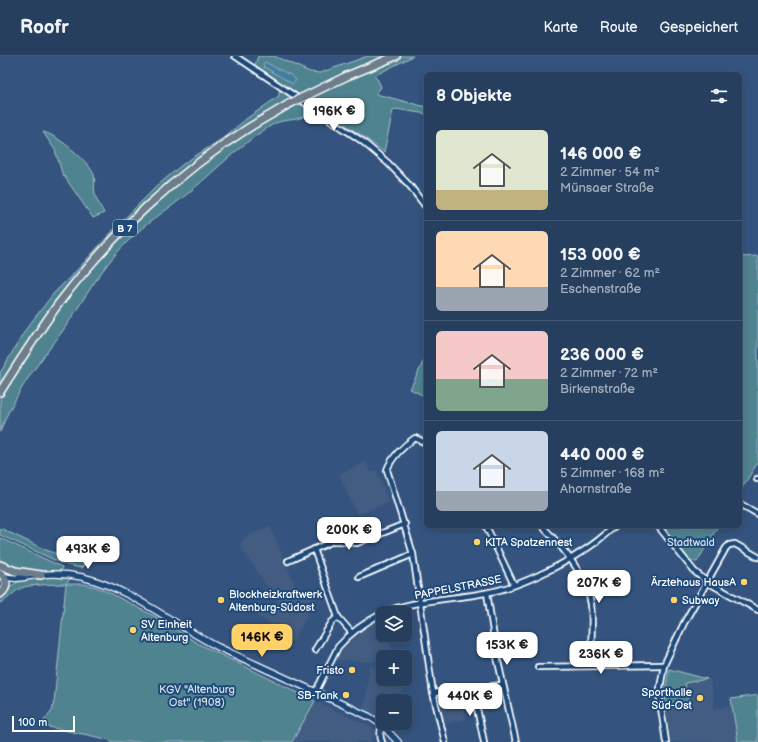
<!DOCTYPE html>
<html lang="de">
<head>
<meta charset="utf-8">
<style>
  :root { --surface:#273f5f; --page:#334a68; --text:#f1f3f6; --muted:#a4afbd; --line:#435874; --accent:#ffd166 }
  body { margin:0; font-family:"Balsamiq Sans",sans-serif; background:var(--page); color:var(--text); height:100vh; display:flex; flex-direction:column; font-size:15px; white-space:nowrap }
  * { box-sizing:border-box; margin:0 }
  p { font-size:13px; color:var(--muted) }
  .icon { flex:none; width:22px; height:22px; fill:none; stroke:currentColor; stroke-width:2; stroke-linecap:round; stroke-linejoin:round }
  .map { position:relative; flex:1; overflow:hidden }
  .sheet { position:absolute; left:424px; top:16px; width:318px; height:456px; display:flex; flex-direction:column; background:var(--surface); border-radius:6px; box-shadow:0 2px 10px #0003,0 0 0 1px var(--line) }
  .sheet>* { flex:none }
  .fabs { position:absolute; left:376px; top:550px; display:grid; gap:8px }
  .fabs a { display:grid; place-items:center; width:36px; height:36px; border-radius:6px; background:var(--surface); box-shadow:0 2px 10px #0003,0 0 0 1px var(--line); font-size:20px }
  .scale { position:absolute; left:12px; bottom:10px; width:63px; box-sizing:border-box; padding-left:4px; border:2px solid #fff; border-top:0; font-size:11px; line-height:14px; white-space:nowrap; color:#fff; -webkit-text-stroke:3px #1f4a7a; paint-order:stroke }
  .price { position:absolute; translate:-50% -34px; padding:0 9px; border-radius:8px; background:#fff; color:#222; font-size:13px; line-height:26px; filter:drop-shadow(0 1px 2px #0008) }
  .price::after { content:''; position:absolute; left:50%; top:24px; width:12px; height:9px; margin-left:-6px; background:inherit; clip-path:polygon(0 0,100% 0,50% 100%) }
  .price.current { background:var(--accent); color:#111 }
  ul { padding:0; list-style:none }
  li { display:flex; align-items:center; gap:12px; height:100px; padding:0 12px }
  li+li { border-top:1px solid var(--line) }
  li span { display:grid; place-items:center; flex:none; width:112px; height:80px; border-radius:6px; color:#555 }
  li>.icon { margin-inline-start:auto }
  span .icon { width:48px; height:48px; fill:#fffc; stroke-width:1 }
  li b { font-size:17px }
  h2 { display:flex; justify-content:space-between; align-items:center; height:48px; padding:0 12px; font-size:17px }
  header { display:flex; align-items:center; gap:24px; box-sizing:border-box; height:56px; padding:0 20px; background:var(--surface); border-bottom:1px solid var(--line) }
  header strong { font-size:19px }
  nav { display:flex; gap:22px; margin-inline-start:auto; font-size:14px }
  .map>svg:first-child { display:block }
</style>
</head>
<body>
<header>
<strong>Roofr</strong>
<nav><a>Karte</a><a>Route</a><a>Gespeichert</a></nav>
</header>
<div class="map">
<svg width="758" height="686" viewBox="0 0 758 686">
  <rect width="100%" height="100%" fill="#34547f"/>
  <filter id="ink" filterUnits="userSpaceOnUse"><feTurbulence type="fractalNoise" baseFrequency=".025" numOctaves="2"/><feDisplacementMap in="SourceGraphic" scale="8" xChannelSelector="R" yChannelSelector="G"/><feConvolveMatrix kernelMatrix="1 2 1 2 8 2 1 2 1" color-interpolation-filters="sRGB"/></filter>
  <g filter="url(#ink)">
    <!-- built -->
    <g fill="#435c82">
      <polygon points="366,406 371,416 376,414 389,446 357,459 339,418"/>
      <polygon points="270,470 298,537 305,535 317,541 293,586 276,577 278,572 257,560 278,546 240,490 242,484 247,480"/>
      <polygon points="383,561 383,579 389,579 392,600 376,602 375,606 336,604 340,595 355,577"/>
      <polygon points="370,609 383,616 383,623 396,623 406,628 397,645 383,645 383,663 362,652 365,646"/>
      <polygon points="710,623 715,653 732,650 731,643 758,639 758,686 671,686 665,652 688,648 684,627"/>
      <polygon points="463,641 466,663 444,668 439,646"/>
      <polygon points="315,645 376,673 371,686 292,686"/>
    </g>
    <!-- green -->
    <g fill="#508390" stroke="#a8c1c8">
      <polygon points="258,0 274,0 310,16 320,17 368,0 413,0 374,20 378,24 381,31 376,38 426,51 426,58 396,53 393,55 384,96 364,81 256,11 255,9"/>
      <polygon points="281,34 293,41 168,129 57,245 26,288 0,330 0,317 26,273 54,237 77,214 120,167 158,129 183,108 223,82 246,63 279,40 279,35"/>
      <path d="M 301,47 L 308,53 L 307,59 C 296,66 283,62 272,69 C 242,87 218,112 192,134 C 170,153 146,166 126,187 C 100,213 84,244 64,273 C 47,297 27,320 14,346 C 8,355 4,366 0,376 L 0,342 L 2,339 C 21,308 40,277 63,248 C 116,181 179,120 252,74 C 265,66 278,59 291,51 L 292,52 Z"/>
      <path d="M 43,76 C 56,78 90,106 94,119 C 96,125 93,132 95,137 C 96,144 101,151 104,157 L 93,162 L 62,117 L 55,94 Z"/>
      <polygon points="758,200 758,406 740,435 740,201"/>
      <polygon points="426,300 426,341 410,333"/>
      <polygon points="662,470 718,470 697,506 685,504"/>
      <polygon points="0,472 46,494 85,508 81,512 63,508 0,479"/>
      <polygon points="0,482 62,511 61,515 22,514 0,507"/>
      <path d="M 48,521 L 71,522 L 66,528 L 84,528 L 96,531 L 110,537 L 156,561 L 197,587 L 315,645 L 292,686 L 113,686 L 107,683 L 44,670 L 42,667 L 52,655 L 54,646 L 66,528 C 57,528 31,529 24,531 C 14,534 9,544 0,547 L 0,542 C 5,539 7,534 11,530 C 19,523 37,523 48,521 Z"/>
      <polygon points="669,613 707,623 685,627 688,648 665,652 666,630"/>
      <polygon points="758,639 758,686 738,686 731,643"/>
    </g>
    <!-- water -->
    <polygon fill="#457d9e" stroke="#8fb1c5" points="265,6 292,20 296,24 293,28 264,11 263,8"/>
    <g fill="none" stroke-linecap="round" stroke-linejoin="round">
      <defs>
        <g id="minor">
          <polyline points="235,0 362,85 388,107 410,130 426,151"/>
          <path d="M 426,387 L 415,382 C 404,389 391,402 387,414 L 413,498 L 433,637 L 445,686"/>
          <polyline points="757,423 758,423"/>
          <polyline points="742,449 758,458"/>
          <polyline points="486,470 514,529"/>
          <path d="M 542,470 C 563,491 586,518 591,548 C 593,565 591,584 591,602"/>
          <polyline points="658,470 694,515 707,526 758,554"/>
          <polyline points="314,493 338,561 351,576"/>
          <polyline points="288,505 333,485 340,485 357,487 405,468"/>
          <polyline points="359,521 413,498"/>
          <polyline points="487,537 497,601 516,686"/>
          <path d="M 383,557 C 412,544 454,543 485,537 C 517,532 559,511 586,493 C 596,487 606,478 615,470"/>
          <polyline points="315,594 332,566 338,561"/>
          <polyline points="538,611 664,609"/>
          <polyline points="473,633 484,686"/>
          <path d="M 315,637 L 338,591 C 351,576 365,566 383,557"/>
          <polyline points="433,637 502,629"/>
          <path d="M 382,669 C 380,675 379,680 382,686"/>
          <polyline points="666,686 660,645 660,632 664,609 684,567 726,492 729,489 735,488 758,501"/>
        </g>
        <path id="tertiary" d="M 3,520 C 16,525 27,520 39,519 C 53,517 68,518 82,521 C 132,533 172,568 218,591 L 370,661 L 382,669 L 398,686"/>
        <g id="primary">
          <polyline points="0,509 15,515 41,519"/>
          <path d="M 0,517 C 8,523 8,532 0,538"/>
        </g>
        <g id="trunk">
          <polyline points="347,20 396,0"/>
          <path d="M 0,336 C 19,306 38,276 59,247 C 110,180 178,116 250,71 C 263,63 276,56 289,48"/>
        </g>
      </defs>
      <!-- minor casing -->
      <use href="#minor" stroke="#fff" stroke-width="8"/>
      <!-- tertiary casing -->
      <use href="#tertiary" stroke="#fff" stroke-width="8"/>
      <!-- primary casing -->
      <use href="#primary" stroke="#fff" stroke-width="10"/>
      <!-- trunk casing -->
      <use href="#trunk" stroke="#fff" stroke-width="10"/>
      <!-- minor -->
      <use href="#minor" stroke="#1f4a7a" stroke-width="4.5"/>
      <!-- tertiary -->
      <use href="#tertiary" stroke="#1f4a7a" stroke-width="5.5"/>
      <!-- primary -->
      <use href="#primary" stroke="#6c7d8c" stroke-width="7"/>
      <!-- trunk -->
      <use href="#trunk" stroke="#6c7d8c" stroke-width="7"/>
      <defs>
        <polyline id="trunk-bridge" points="289,48 347,20"/>
      </defs>
      <!-- trunk-bridge casing -->
      <use href="#trunk-bridge" stroke="#fff" stroke-width="10" stroke-linecap="butt"/>
      <!-- trunk-bridge -->
      <use href="#trunk-bridge" stroke="#6c7d8c" stroke-width="7"/>
    </g>
  </g>
  <!-- markers -->
  <g fill="#ffd166" stroke="#1f4a7a" stroke-width="1.5">
    <circle cx="477" cy="486" r="4"/>
    <circle cx="744" cy="526" r="4"/>
    <circle cx="221" cy="544" r="4"/>
    <circle cx="674" cy="544" r="4"/>
    <circle cx="133" cy="574" r="4"/>
    <circle cx="352" cy="614" r="4"/>
    <circle cx="346" cy="639" r="4"/>
    <circle cx="700" cy="642" r="4"/>
  </g>
  <g text-anchor="middle" stroke-width="4" stroke-linejoin="round" paint-order="stroke">
    <!-- shield labels -->
    <rect fill="#1f4a7a" stroke="#bcc9d7" stroke-width="1" x="113" y="164" width="24" height="16" rx="3"/>
    <g font-size="10" font-weight="bold" fill="#fff">
      <text x="125" y="176">B 7</text>
    </g>
    <!-- poi labels -->
    <g font-size="11" fill="#fff" stroke="#1f4a7a" text-anchor="start">
      <text x="485" y="490">KITA Spatzennest</text>
      <text x="736" y="530" text-anchor="end">Ärztehaus HausA</text>
      <text x="229" y="542">Blockheizkraftwerk<tspan x="229" dy="13">Altenburg-Südost</tspan></text>
      <text x="682" y="548">Subway</text>
      <text x="141" y="572">SV Einheit<tspan x="141" dy="13">Altenburg</tspan></text>
      <text x="344" y="618" text-anchor="end">Fristo</text>
      <text x="692" y="640" text-anchor="end">Sporthalle<tspan x="692" dy="13">Süd-Ost</tspan></text>
      <text x="338" y="643" text-anchor="end">SB-Tank</text>
    </g>
    <!-- park labels -->
    <g font-size="11" fill="#d3e0e3" stroke="#1f4a7a">
      <text x="691" y="490">Stadtwald</text>
      <text x="197" y="637">KGV "Altenburg<tspan x="197" dy="13">Ost" (1908)</tspan></text>
    </g>
    <!-- street labels -->
    <g font-size="11" fill="#fff" stroke="#1f4a7a">
      <text transform="translate(458 531) rotate(-11)" y="4">PAPPELSTRASSE</text>
    </g>
  </g>
</svg>
<div class="fabs">
<a><svg class="icon" aria-label="layers" viewBox="0 0 24 24"><path d="M12 4l9 5-9 5-9-5zM3 14l9 5 9-5"/></svg></a>
<a>+</a>
<a>−</a>
</div>
<div class="scale">100 m</div>
<b class="price" style="left:334px;top:76px">196K €</b>
<b class="price" style="left:349px;top:495px">200K €</b>
<b class="price" style="left:88px;top:514px">493K €</b>
<b class="price" style="left:599px;top:548px">207K €</b>
<b class="price current" style="left:262px;top:602px">146K €</b>
<b class="price" style="left:507px;top:610px">153K €</b>
<b class="price" style="left:601px;top:619px">236K €</b>
<b class="price" style="left:470px;top:661px">440K €</b>
<section class="sheet">
<h2>8 Objekte<svg class="icon" aria-label="filters" viewBox="0 0 24 24"><path d="M4 7h16M4 17h16"/><circle cx="9" cy="7" r="2"/><circle cx="15" cy="17" r="2"/></svg></h2>
<ul>
<li><span style="background:linear-gradient(#dfe7d0 75%,#c2b280 0)"><svg class="icon" aria-label="home" viewBox="0 0 24 24"><path d="M3 11l9-7 9 7M6 9v11h12V9"/></svg></span><div><b>146 000 €</b><p>2 Zimmer · 54 m²</p><p>Münsaer Straße</p></div></li>
<li><span style="background:linear-gradient(#ffd9b3 70%,#9aa5b1 0)"><svg class="icon" aria-label="home" viewBox="0 0 24 24"><path d="M3 11l9-7 9 7M6 9v11h12V9"/></svg></span><div><b>153 000 €</b><p>2 Zimmer · 62 m²</p><p>Eschenstraße</p></div></li>
<li><span style="background:linear-gradient(#f6c9c9 60%,#7fa58c 0)"><svg class="icon" aria-label="home" viewBox="0 0 24 24"><path d="M3 11l9-7 9 7M6 9v11h12V9"/></svg></span><div><b>236 000 €</b><p>2 Zimmer · 72 m²</p><p>Birkenstraße</p></div></li>
<li><span style="background:linear-gradient(#c9d6e8 75%,#9aa5b1 0)"><svg class="icon" aria-label="home" viewBox="0 0 24 24"><path d="M3 11l9-7 9 7M6 9v11h12V9"/></svg></span><div><b>440 000 €</b><p>5 Zimmer · 168 m²</p><p>Ahornstraße</p></div></li>
</ul>
</section>
</div>
</body>
</html>
